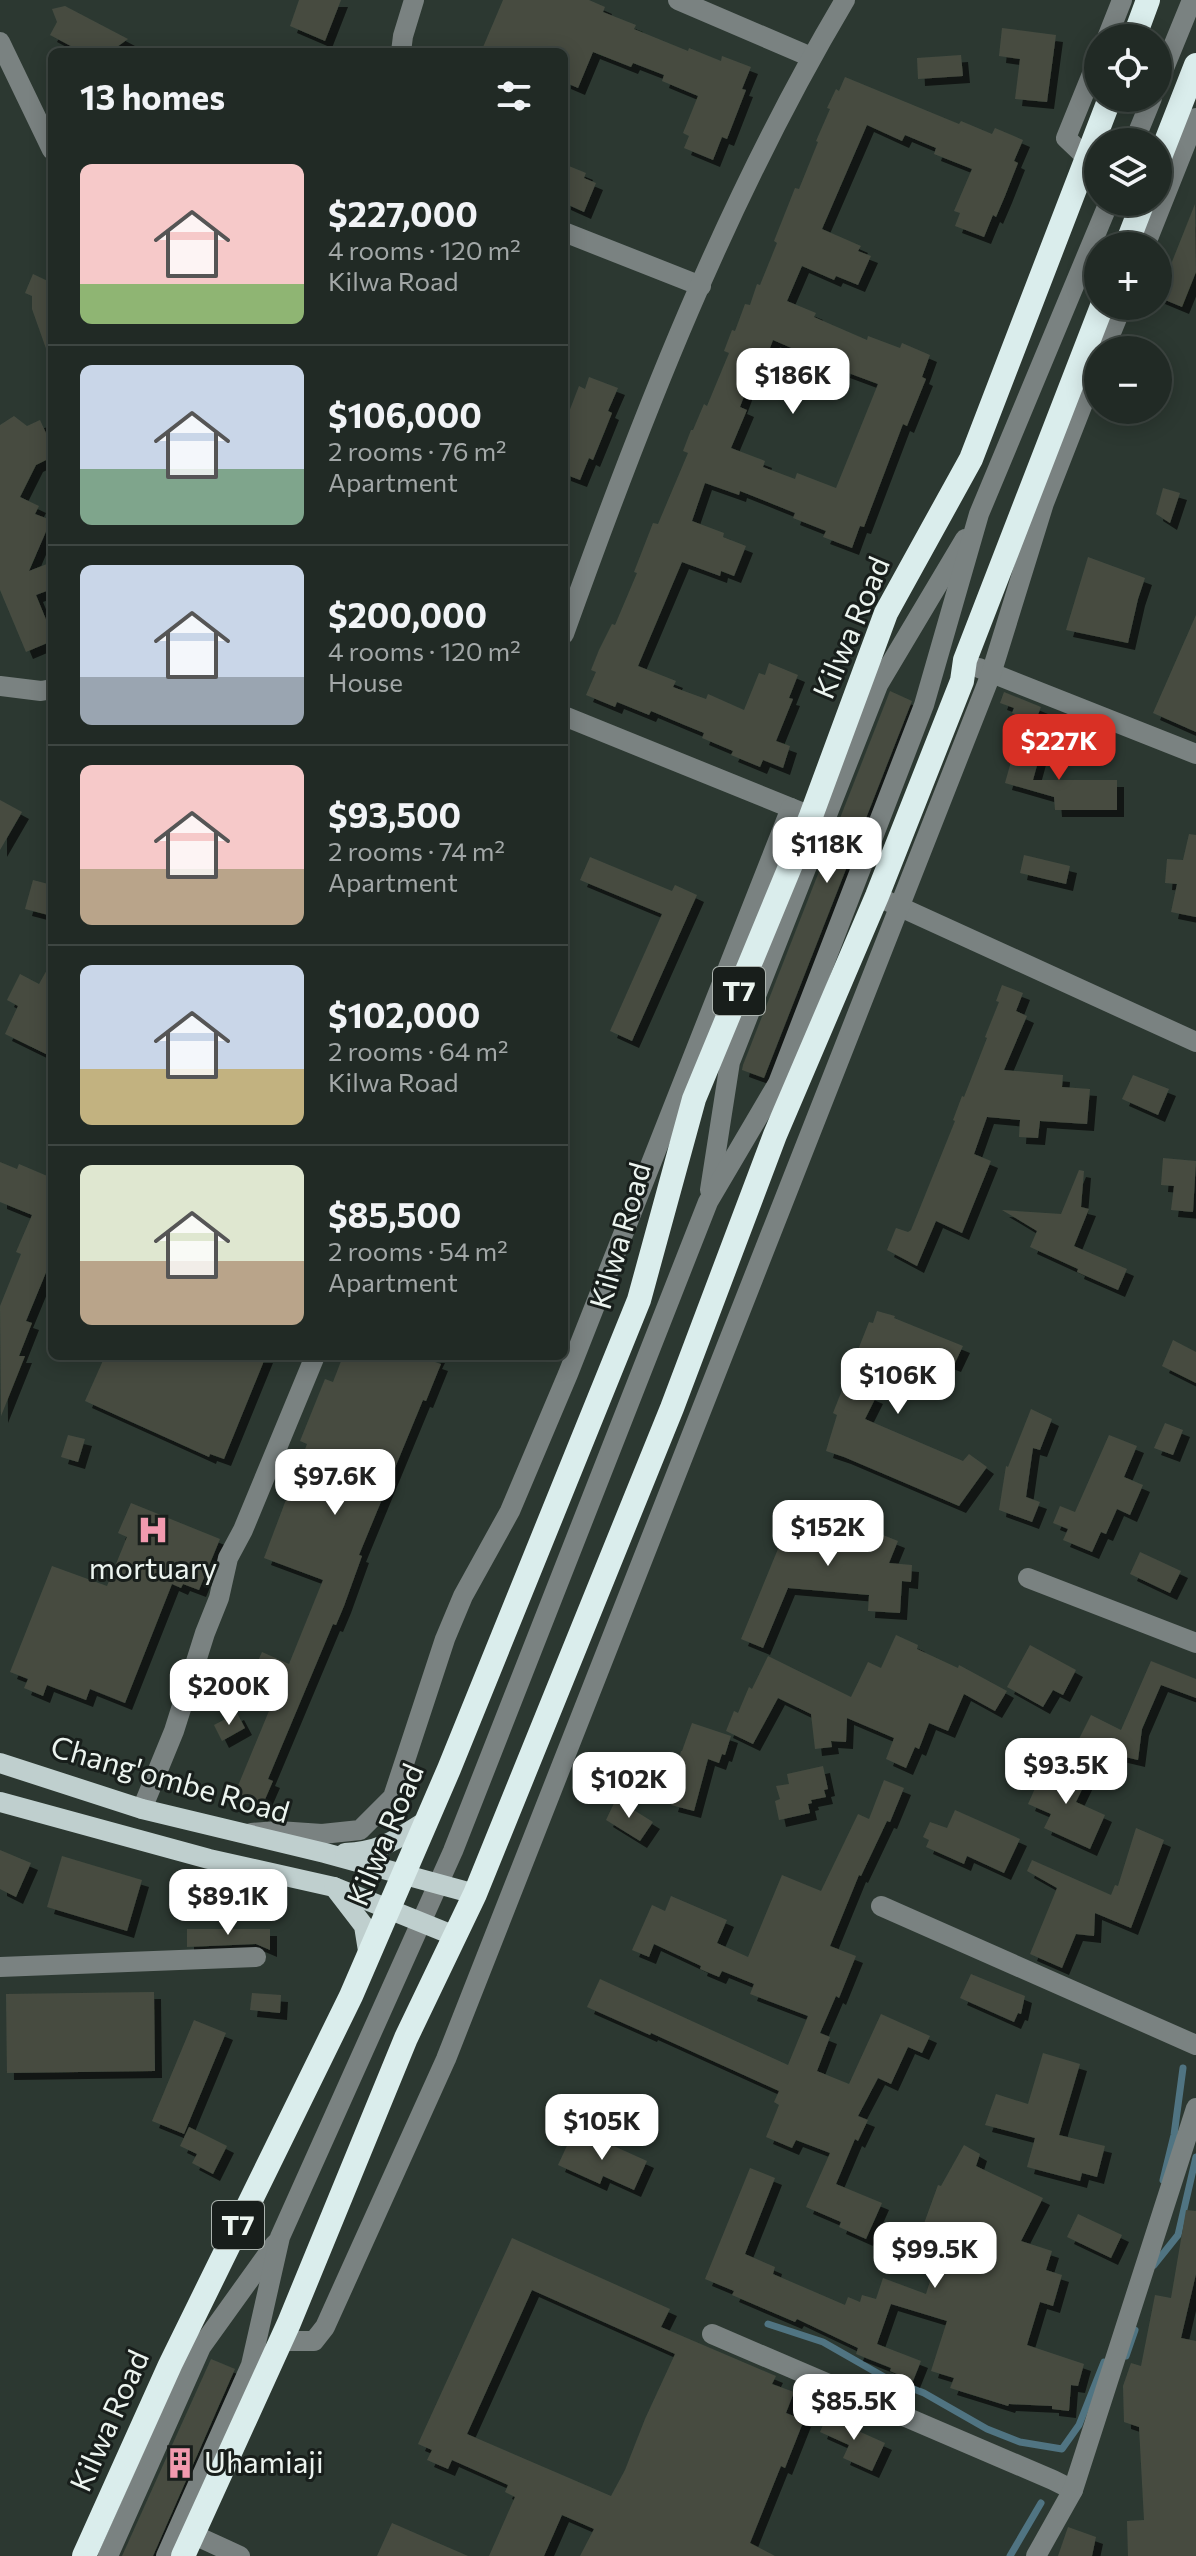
<!DOCTYPE html>
<html lang="en">
<head>
<meta charset="utf-8">
<style>
  :root { --surface:#212a25; --page:#29322d; --text:#f1f3f6; --muted:#a2a7a7; --line:#3e4642; --accent:#d93025 }
  body { margin:0; font-family:Commissioner,sans-serif; background:var(--page); color:var(--text); height:100vh; display:flex; flex-direction:column; font-size:30px; white-space:nowrap }
  * { box-sizing:border-box; margin:0 }
  p { font-size:26px; color:var(--muted) }
  .icon { flex:none; width:44px; height:44px; fill:none; stroke:currentColor; stroke-width:2; stroke-linecap:round; stroke-linejoin:round }
  .map { position:relative; flex:1; overflow:hidden }
  .side { position:absolute; left:48px; top:48px; width:520px; height:1312px; display:flex; flex-direction:column; background:var(--surface); border-radius:12px; box-shadow:0 4px 20px #0003,0 0 0 2px var(--line) }
  .side>* { flex:none }
  .tools { position:absolute; left:1084px; top:24px; display:grid; gap:16px }
  .tools a { display:grid; place-items:center; width:88px; height:88px; border-radius:50%; background:var(--surface); box-shadow:0 4px 20px #0003,0 0 0 2px var(--line); font-size:40px }
  .price { position:absolute; translate:-50% -68px; padding:0 18px; border-radius:16px; background:#fff; color:#222; font-size:26px; line-height:52px; filter:drop-shadow(0 2px 4px #0008) }
  .price::after { content:''; position:absolute; left:50%; top:48px; width:24px; height:18px; margin-left:-12px; background:inherit; clip-path:polygon(0 0,100% 0,50% 100%) }
  .price.active { background:var(--accent); color:#fff }
  ul { padding:0; list-style:none }
  li { display:flex; align-items:center; gap:24px; height:200px; padding:0 32px }
  li+li { border-top:2px solid var(--line) }
  li span { display:grid; place-items:center; flex:none; width:224px; height:160px; border-radius:12px; color:#555 }
  li>.icon { margin-inline-start:auto }
  span .icon { width:96px; height:96px; fill:#fffc; stroke-width:1 }
  li b { font-size:34px }
  h2 { display:flex; justify-content:space-between; align-items:center; height:96px; padding:0 32px; font-size:34px }
  .map>svg:first-child { display:block }
</style>
</head>
<body>
<div class="map">
<svg width="1196" height="2556" viewBox="0 0 1196 2556">
  <defs>
    <filter id="shadow"><feDropShadow dx="7" dy="7" stdDeviation="0" flood-color="#0009"/></filter>
  </defs>
  <rect width="100%" height="100%" fill="#2c3831"/>
  <g fill="none" stroke-linecap="round" stroke-linejoin="round">
    <!-- stream -->
    <g stroke="#507482" stroke-width="7">
      <polyline points="1163,2180 1174,2135 1183,2068"/>
      <polyline points="1154,2265 1178,2235 1196,2157"/>
      <polyline points="768,2324 823,2342 886,2378 924,2393 987,2429 1020,2442 1062,2449 1079,2425 1104,2362"/>
      <polyline points="1126,2356 1135,2330"/>
      <polyline points="1010,2556 1041,2503"/>
    </g>
  </g>
  <!-- building -->
  <g fill="#464c41" fill-rule="evenodd" filter="url(#shadow)">
    <polygon points="299,0 341,0 325,41 290,26"/>
    <polygon points="503,0 589,0 605,7 603,12 636,25 634,29 688,51 689,48 721,61 722,56 751,67 742,89 746,90 727,139 722,137 713,160 684,148 689,136 683,133 698,96 662,81 664,75 633,63 631,67 593,52 578,88 564,82 564,52 481,52"/>
    <polygon points="65,6 128,39 110,52 82,52 50,35 57,22 52,9"/>
    <polygon points="1002,28 1056,35 1047,102 1015,99 1020,59 999,56"/>
    <polygon points="961,55 963,76 918,79 917,58"/>
    <path d="M 845,77 L 959,124 L 961,121 L 992,134 L 995,128 L 1023,140 L 1014,161 L 1018,163 L 1005,196 L 996,217 L 993,215 L 984,237 L 955,226 L 960,213 L 954,211 L 972,169 L 934,154 L 936,148 L 905,135 L 902,141 L 867,125 L 822,229 L 861,246 L 858,251 L 871,256 L 858,285 L 836,276 L 834,280 L 802,266 L 787,301 L 816,313 L 814,317 L 867,340 L 868,336 L 900,348 L 902,343 L 930,355 L 922,377 L 926,379 L 907,426 L 903,424 L 864,527 L 860,526 L 852,548 L 823,537 L 826,531 L 793,518 L 795,513 L 740,491 L 739,495 L 705,483 L 692,521 L 724,533 L 723,537 L 746,546 L 734,576 L 721,571 L 720,576 L 682,562 L 638,666 L 676,681 L 673,687 L 706,699 L 708,694 L 744,710 L 759,673 L 765,675 L 769,663 L 798,675 L 789,698 L 793,699 L 776,741 L 790,746 L 783,768 L 763,760 L 760,767 L 731,755 L 733,751 L 702,738 L 704,733 L 682,724 L 651,711 L 649,715 L 617,702 L 615,707 L 586,695 L 596,672 L 591,670 L 599,650 L 612,624 L 615,625 L 637,573 L 634,572 L 653,523 L 658,524 L 688,453 L 683,451 L 691,430 L 693,430 L 704,404 L 707,406 L 729,353 L 724,351 L 732,330 L 735,331 L 745,304 L 750,305 L 757,284 L 760,285 L 777,243 L 774,241 L 795,188 L 799,189 L 818,142 L 816,141 L 830,109 L 827,108 L 836,89 L 839,91 ZM 773,340 L 810,356 L 813,351 L 845,364 L 843,371 L 878,384 L 836,488 L 797,473 L 795,479 L 763,467 L 765,461 L 731,448 L 747,410 L 740,407 L 752,375 L 759,377 Z"/>
    <polygon points="564,164 586,173 584,178 596,183 584,212 564,203"/>
    <polygon points="1195,204 1196,272 1182,307 1158,297"/>
    <polygon points="33,274 52,283 52,357 49,357 32,309 32,296 25,293"/>
    <polygon points="589,377 618,388 608,411 612,413 604,433 593,460 589,458 580,480 564,474 564,425 579,386 585,389"/>
    <polygon points="14,416 27,426 40,420 52,446 52,457 36,465 20,497 39,506 35,514 51,520 29,571 52,562 52,589 36,595 52,634 52,641 26,652 0,590 0,425"/>
    <polygon points="1163,488 1180,493 1170,523 1156,514"/>
    <polygon points="1088,557 1145,578 1138,599 1128,643 1066,630"/>
    <polygon points="1196,615 1196,732 1153,713"/>
    <polygon points="890,691 912,701 764,1078 742,1070 743,1065"/>
    <polygon points="1004,692 1041,707 1035,722 1012,713 1014,708 1000,703"/>
    <polygon points="1019,733 1044,740 1033,780 1117,780 1117,810 1055,810 1054,797 1005,783"/>
    <polygon points="0,800 22,812 0,850"/>
    <polygon points="1189,834 1196,835 1196,917 1171,912 1177,884 1165,883 1167,859 1183,860"/>
    <polygon points="1024,855 1070,866 1066,884 1020,873"/>
    <polygon points="590,857 672,891 675,885 697,895 632,1041 610,1031 662,914 580,880"/>
    <polygon points="33,880 52,885 52,916 25,909"/>
    <polygon points="52,961 52,1057 5,1034 18,1006 7,1000 20,974 39,984"/>
    <polygon points="1002,985 1023,993 1016,1011 1027,1016 1004,1070 1063,1075 1062,1087 1090,1089 1087,1124 1040,1121 1038,1138 1019,1137 1020,1120 987,1117 974,1154 991,1161 962,1233 936,1221 917,1266 887,1250 896,1228 908,1232 911,1230 955,1121 953,1120 962,1096 964,1097 987,1038 985,1037 999,1002 996,1001"/>
    <polygon points="1133,1075 1169,1089 1158,1115 1122,1099"/>
    <polygon points="1163,1158 1196,1161 1193,1212 1171,1210 1174,1186 1161,1185"/>
    <polygon points="0,1162 17,1169 19,1164 52,1178 52,1258 26,1321 32,1323 19,1356 25,1356 1,1416 0,1306 21,1254 16,1252 32,1215 0,1202"/>
    <polygon points="1079,1170 1084,1171 1081,1207 1089,1209 1074,1246 1127,1269 1118,1290 1077,1272 1078,1269 1030,1247 1037,1231 1002,1210 1061,1214"/>
    <polygon points="877,1311 895,1316 894,1318 963,1346 954,1365 946,1362 942,1371 885,1348 865,1392 876,1397 865,1419 963,1461 969,1454 987,1467 959,1506 844,1457 826,1451 837,1415 833,1413 869,1322 873,1323"/>
    <polygon points="1173,1340 1196,1352 1196,1383 1162,1366"/>
    <polygon points="105,1356 266,1356 224,1459 210,1454 209,1457 85,1401"/>
    <polygon points="343,1356 438,1356 435,1362 441,1364 426,1401 423,1400 359,1555 362,1556 344,1606 336,1625 333,1624 268,1779 273,1781 263,1804 235,1793 276,1694 283,1690 251,1677 262,1652 289,1664 323,1580 264,1558 307,1444 300,1441 325,1379 333,1382"/>
    <polygon points="1031,1409 1052,1419 1040,1450 1033,1448 1026,1497 1040,1502 1032,1522 999,1510 1006,1466 1008,1467"/>
    <polygon points="1165,1423 1183,1430 1173,1455 1154,1448"/>
    <polygon points="68,1435 85,1439 78,1462 61,1457"/>
    <polygon points="1109,1435 1137,1446 1124,1477 1143,1485 1130,1515 1117,1509 1106,1534 1101,1532 1092,1552 1063,1540 1068,1529 1053,1523 1060,1506 1075,1512"/>
    <polygon points="131,1503 220,1539 199,1590 183,1584 181,1588 172,1584 125,1703 90,1689 86,1700 47,1685 43,1696 24,1688 28,1679 10,1672 52,1566 107,1586 127,1537 118,1533"/>
    <polygon points="796,1505 818,1515 820,1510 898,1541 889,1563 912,1565 911,1582 902,1581 900,1613 868,1611 869,1595 788,1588 763,1648 741,1639"/>
    <polygon points="1140,1552 1181,1571 1170,1593 1130,1574"/>
    <polygon points="896,1635 918,1645 917,1649 958,1668 959,1665 1007,1691 995,1711 964,1694 948,1731 929,1723 919,1749 915,1747 906,1768 886,1759 894,1738 847,1718 846,1742 831,1741 832,1747 815,1749 811,1714 778,1698 753,1744 726,1731 734,1711 738,1713 749,1687 752,1689 768,1656 851,1697 868,1662 881,1668"/>
    <polygon points="1030,1645 1076,1670 1063,1695 1053,1690 1043,1707 1007,1687"/>
    <polygon points="1151,1661 1196,1679 1196,1698 1161,1685 1142,1729 1138,1760 1100,1751 1095,1762 1071,1755 1091,1715 1121,1730"/>
    <polygon points="237,1713 245,1728 222,1741 214,1725"/>
    <polygon points="692,1723 731,1736 725,1755 722,1754 719,1763 708,1759 694,1811 671,1805 678,1781 674,1780 681,1751 682,1751"/>
    <polygon points="1046,1764 1063,1772 1066,1766 1088,1777 1076,1802 1105,1815 1090,1849 1044,1828 1051,1814 1028,1804"/>
    <polygon points="823,1766 828,1789 824,1790 826,1797 811,1800 812,1803 808,1804 810,1813 779,1820 775,1801 780,1799 776,1786 789,1784 787,1774"/>
    <polygon points="884,1780 904,1788 890,1822 887,1821 861,1876 859,1875 830,1946 856,1956 839,1998 836,1996 820,2033 830,2037 817,2071 849,2084 881,2014 930,2036 922,2053 908,2047 891,2084 878,2078 858,2116 868,2120 858,2141 855,2139 836,2184 882,2203 866,2239 839,2227 841,2222 806,2207 830,2153 796,2140 792,2148 766,2137 779,2105 774,2102 779,2091 651,2033 650,2035 587,2007 600,1979 788,2065 808,2016 750,1994 754,1984 722,1971 719,1977 700,1969 701,1966 654,1944 649,1957 632,1950 652,1905 665,1911 671,1896 727,1920 717,1943 748,1957 782,1875 821,1891 858,1814 869,1819"/>
    <polygon points="616,1799 653,1822 640,1841 606,1820"/>
    <polygon points="955,1810 1020,1839 1004,1873 967,1856 964,1864 926,1847 929,1840 923,1837 930,1822 947,1828"/>
    <polygon points="1136,1828 1164,1840 1131,1928 1095,1913 1094,1936 1076,1934 1062,1968 1030,1954 1057,1888 1027,1871 1032,1860 1111,1895 1115,1885 1118,1886"/>
    <polygon points="0,1850 31,1863 16,1897 0,1889"/>
    <polygon points="62,1856 142,1880 127,1931 47,1907"/>
    <polygon points="187,1929 270,1929 270,1950 256,1944 187,1947"/>
    <polygon points="971,1974 1025,1996 1021,2014 1018,2013 1014,2022 960,1998"/>
    <polygon points="154,1992 155,2071 7,2073 6,1994"/>
    <polygon points="252,1993 281,1995 280,2013 250,2010"/>
    <polygon points="194,2020 226,2033 184,2134 152,2121"/>
    <polygon points="1043,2053 1080,2064 1059,2135 1105,2146 1097,2177 1082,2173 1080,2181 1027,2167 1035,2138 985,2125 996,2094 1028,2104"/>
    <polygon points="189,2127 227,2146 213,2174 192,2163 197,2154 180,2146"/>
    <polygon points="585,2133 647,2161 634,2190 603,2176 600,2184 558,2165 571,2137 581,2142"/>
    <polygon points="964,2145 980,2154 976,2166 1043,2198 1021,2241 1052,2251 1046,2270 1062,2275 1053,2306 1040,2302 1027,2345 1084,2364 1078,2386 1071,2385 1069,2411 1052,2409 1052,2406 1009,2404 1008,2406 950,2388 954,2378 931,2371 947,2321 891,2304 877,2344 921,2361 913,2381 890,2371 891,2368 856,2354 858,2348 797,2319 795,2322 732,2295 734,2291 705,2279 750,2168 775,2178 745,2254 775,2267 773,2274 845,2305 848,2297 860,2302 862,2295 876,2299 883,2278 926,2294 944,2237 922,2229 938,2185 941,2186"/>
    <polygon points="1186,2210 1196,2211 1196,2274 1181,2338 1196,2341 1196,2556 1128,2556 1127,2521 1144,2520 1139,2427 1124,2422 1123,2386 1131,2363 1141,2366 1155,2295 1171,2298"/>
    <polygon points="1078,2214 1122,2235 1111,2258 1067,2237"/>
    <path d="M 512,2238 L 670,2309 L 661,2327 L 776,2376 L 772,2384 L 794,2392 L 786,2413 L 804,2420 L 785,2468 L 781,2466 L 750,2543 L 775,2556 L 580,2556 L 594,2529 L 562,2515 L 544,2556 L 489,2556 L 515,2497 L 505,2492 L 508,2485 L 452,2460 L 448,2469 L 427,2460 L 432,2450 L 418,2444 ZM 532,2290 L 675,2354 L 645,2419 L 625,2470 L 611,2496 L 467,2434 Z"/>
    <polygon points="211,2359 235,2369 153,2556 122,2556"/>
    <polygon points="828,2413 847,2421 845,2425 885,2443 872,2471 843,2458 849,2445 820,2432"/>
    <polygon points="392,2523 468,2556 377,2556"/>
    <polygon points="1068,2527 1096,2537 1092,2556 1058,2556"/>
  </g>
  <g fill="none" stroke-linecap="round" stroke-linejoin="round">
    <!-- minor -->
    <g stroke="#7a8281" stroke-width="20">
      <polyline points="678,0 811,57"/>
      <polyline points="1107,38 1122,0"/>
      <polyline points="0,42 52,150"/>
      <polyline points="401,52 403,36 414,0"/>
      <polyline points="1158,83 1192,0"/>
      <polyline points="1134,142 1152,98"/>
      <polyline points="1087,158 1066,138 1098,59"/>
      <polyline points="564,232 701,286"/>
      <polyline points="1145,246 1196,118"/>
      <polyline points="1104,350 1122,306"/>
      <path d="M 564,634 C 642,416 726,200 845,0"/>
      <polyline points="979,668 1196,754"/>
      <polyline points="0,686 41,691 52,689"/>
      <polyline points="564,716 791,808"/>
      <polyline points="887,901 1196,1042"/>
      <polyline points="710,1190 730,1062 878,685 965,539"/>
      <polyline points="1028,1578 1196,1643"/>
      <polyline points="142,1809 174,1731 205,1633 219,1598 228,1558 243,1530 315,1356"/>
      <polyline points="251,1833 278,1831 322,1834 360,1830 393,1797 445,1639 463,1596 510,1511 568,1374 791,808 811,816 823,825"/>
      <polyline points="881,1906 1196,2045"/>
      <polyline points="0,1967 256,1957"/>
      <polyline points="712,2334 1053,2480 1073,2490"/>
      <polyline points="280,2341 314,2341 325,2327 446,2059 991,674 1044,503 1098,365"/>
      <polyline points="192,2534 240,2556"/>
      <polyline points="108,2556 201,2347 275,2244"/>
      <polyline points="166,2556 251,2365 280,2237 453,1851 708,1202 778,1083 924,705 979,514 1109,202"/>
      <polyline points="1036,2556 1073,2490 1196,2108"/>
    </g>
    <!-- major -->
    <g stroke="#bfcfce" stroke-width="20">
      <polyline points="0,1763 142,1809 325,1853 475,1894"/>
      <polyline points="0,1802 209,1859 334,1887 455,1936"/>
      <path d="M 345,1853 C 382,1851 395,1840 426,1821"/>
      <polyline points="334,1887 364,1926 369,1957"/>
    </g>
    <!-- highway -->
    <g stroke="#daedec" stroke-width="24">
      <polyline points="1134,38 1148,0"/>
      <polyline points="1158,162 1196,65"/>
      <polyline points="1126,246 1143,202"/>
      <polyline points="84,2556 170,2365 351,1996 449,1769 639,1300 694,1099 811,816 886,613 971,459 1110,98"/>
      <polyline points="183,2556 289,2323 406,2038 475,1894 672,1408 775,1135 877,896 962,681 965,660 1102,306"/>
    </g>
  </g>
  <!-- icons -->
  <defs>
    <symbol id="hospital-bare" viewBox="-9 -9 18 18"><path d="M-5-5h3v3.5h4V-5h3V5h-3V1.5h-4V5h-3Z" fill="#f29aaf" stroke="#181e1b" stroke-width="2.5" paint-order="stroke"/></symbol>
    <symbol id="building-bare" viewBox="-9 -9 18 18"><path d="M-4-6H4V6H1V3H-1V6H-4ZM-2.5-4.3h1.7v1.8h-1.7ZM.8-4.3h1.7v1.8H.8ZM-2.5-1h1.7V.8h-1.7ZM.8-1h1.7V.8H.8Z" fill="#f29aaf" stroke="#181e1b" stroke-width="2.5" paint-order="stroke"/></symbol>
  </defs>
  <g fill-rule="evenodd">
    <use href="#hospital-bare" x="131" y="1508" width="44" height="44"/>
    <use href="#building-bare" x="158" y="2441" width="44" height="44"/>
  </g>
  <g text-anchor="middle" stroke-width="6" stroke-linejoin="round" paint-order="stroke">
    <!-- shield labels -->
    <g fill="#181e1b" stroke="#acb4af" stroke-width="2">
      <rect x="713" y="967" width="52" height="48" rx="6"/>
      <rect x="212" y="2201" width="52" height="48" rx="6"/>
    </g>
    <g font-size="28" font-weight="bold" fill="#ecf4ef">
      <text x="739" y="1001">T7</text>
      <text x="238" y="2235">T7</text>
    </g>
    <!-- street labels -->
    <g font-size="30" fill="#ecf4ef" stroke="#181e1b">
      <text transform="translate(852 628) rotate(-67)" y="10">Kilwa Road</text>
      <text transform="translate(621 1236) rotate(-74)" y="10">Kilwa Road</text>
      <text transform="translate(170 1780) rotate(16)" y="10">Chang'ombe Road</text>
      <text transform="translate(386 1835) rotate(-67)" y="10">Kilwa Road</text>
      <text transform="translate(110 2421) rotate(-66)" y="10">Kilwa Road</text>
    </g>
    <!-- poi labels -->
    <g font-size="30" fill="#ecf4ef" stroke="#181e1b">
      <text x="153" y="1579">mortuary</text>
      <text x="204" y="2473" text-anchor="start">Uhamiaji</text>
    </g>
  </g>
</svg>
<div class="tools">
<a><svg class="icon" aria-label="locate" viewBox="0 0 24 24"><circle cx="12" cy="12" r="6"/><path d="M12 2v4M12 18v4M2 12h4M18 12h4"/></svg></a>
<a><svg class="icon" aria-label="layers" viewBox="0 0 24 24"><path d="M12 4l9 5-9 5-9-5zM3 14l9 5 9-5"/></svg></a>
<a>+</a>
<a>−</a>
</div>
<b class="price" style="left:793px;top:416px">$186K</b>
<b class="price active" style="left:1059px;top:782px">$227K</b>
<b class="price" style="left:827px;top:885px">$118K</b>
<b class="price" style="left:898px;top:1416px">$106K</b>
<b class="price" style="left:335px;top:1517px">$97.6K</b>
<b class="price" style="left:828px;top:1568px">$152K</b>
<b class="price" style="left:229px;top:1727px">$200K</b>
<b class="price" style="left:1066px;top:1806px">$93.5K</b>
<b class="price" style="left:629px;top:1820px">$102K</b>
<b class="price" style="left:228px;top:1937px">$89.1K</b>
<b class="price" style="left:602px;top:2162px">$105K</b>
<b class="price" style="left:935px;top:2290px">$99.5K</b>
<b class="price" style="left:854px;top:2442px">$85.5K</b>
<section class="side">
<h2>13 homes<svg class="icon" aria-label="filters" viewBox="0 0 24 24"><path d="M4 7h16M4 17h16"/><circle cx="9" cy="7" r="2"/><circle cx="15" cy="17" r="2"/></svg></h2>
<ul>
<li><span style="background:linear-gradient(#f6c9c9 75%,#8fb573 0)"><svg class="icon" aria-label="home" viewBox="0 0 24 24"><path d="M3 11l9-7 9 7M6 9v11h12V9"/></svg></span><div><b>$227,000</b><p>4 rooms · 120 m²</p><p>Kilwa Road</p></div></li>
<li><span style="background:linear-gradient(#c9d6e8 65%,#7fa58c 0)"><svg class="icon" aria-label="home" viewBox="0 0 24 24"><path d="M3 11l9-7 9 7M6 9v11h12V9"/></svg></span><div><b>$106,000</b><p>2 rooms · 76 m²</p><p>Apartment</p></div></li>
<li><span style="background:linear-gradient(#c9d6e8 70%,#9aa5b1 0)"><svg class="icon" aria-label="home" viewBox="0 0 24 24"><path d="M3 11l9-7 9 7M6 9v11h12V9"/></svg></span><div><b>$200,000</b><p>4 rooms · 120 m²</p><p>House</p></div></li>
<li><span style="background:linear-gradient(#f6c9c9 65%,#b9a48a 0)"><svg class="icon" aria-label="home" viewBox="0 0 24 24"><path d="M3 11l9-7 9 7M6 9v11h12V9"/></svg></span><div><b>$93,500</b><p>2 rooms · 74 m²</p><p>Apartment</p></div></li>
<li><span style="background:linear-gradient(#c9d6e8 65%,#c2b280 0)"><svg class="icon" aria-label="home" viewBox="0 0 24 24"><path d="M3 11l9-7 9 7M6 9v11h12V9"/></svg></span><div><b>$102,000</b><p>2 rooms · 64 m²</p><p>Kilwa Road</p></div></li>
<li><span style="background:linear-gradient(#dfe7d0 60%,#b9a48a 0)"><svg class="icon" aria-label="home" viewBox="0 0 24 24"><path d="M3 11l9-7 9 7M6 9v11h12V9"/></svg></span><div><b>$85,500</b><p>2 rooms · 54 m²</p><p>Apartment</p></div></li>
</ul>
</section>
</div>
</body>
</html>
